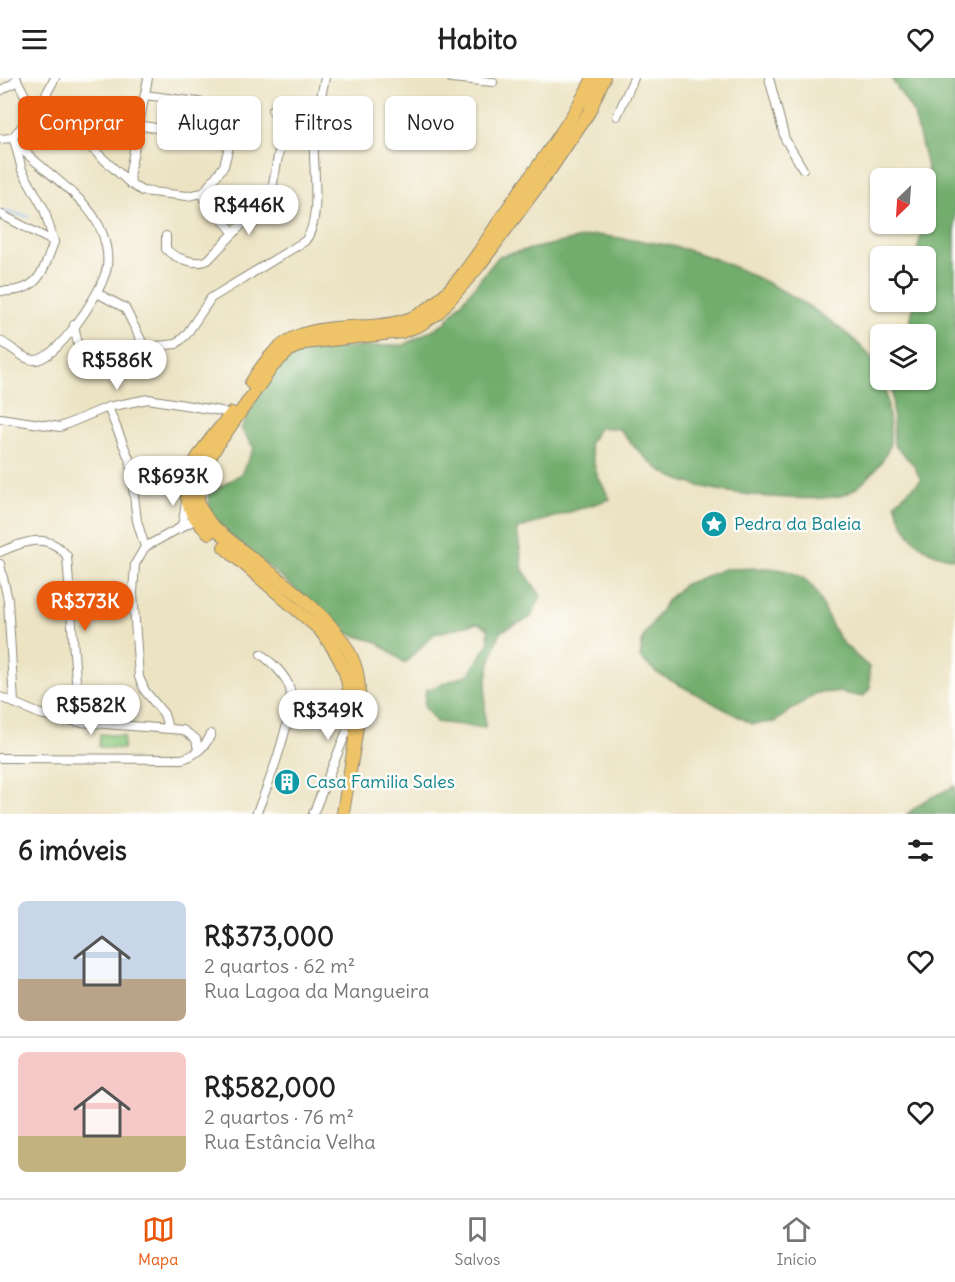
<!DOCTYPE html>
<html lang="pt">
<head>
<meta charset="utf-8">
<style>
  :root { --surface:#fff; --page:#f2f2f2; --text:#222; --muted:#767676; --line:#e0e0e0; --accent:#ea580c }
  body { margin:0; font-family:Delius,sans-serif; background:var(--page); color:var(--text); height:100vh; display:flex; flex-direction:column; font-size:22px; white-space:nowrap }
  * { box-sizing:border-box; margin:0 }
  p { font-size:20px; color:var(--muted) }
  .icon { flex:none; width:33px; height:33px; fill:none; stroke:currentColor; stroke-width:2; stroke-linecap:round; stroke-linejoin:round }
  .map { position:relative; height:736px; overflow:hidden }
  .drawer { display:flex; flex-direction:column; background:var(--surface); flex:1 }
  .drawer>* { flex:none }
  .hud { position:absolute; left:18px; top:18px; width:600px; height:54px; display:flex; gap:12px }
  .needle { width:39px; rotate:205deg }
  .fabs { position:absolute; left:870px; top:90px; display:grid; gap:12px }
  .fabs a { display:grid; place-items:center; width:66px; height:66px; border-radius:9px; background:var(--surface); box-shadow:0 2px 4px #0004; font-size:30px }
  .price { position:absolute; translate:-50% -51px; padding:0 14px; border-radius:21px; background:#fff; color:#222; font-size:20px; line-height:39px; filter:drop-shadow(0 2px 3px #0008) }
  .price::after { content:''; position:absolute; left:50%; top:36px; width:18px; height:14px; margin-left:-9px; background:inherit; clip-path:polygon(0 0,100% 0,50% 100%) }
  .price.active { background:var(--accent); color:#fff }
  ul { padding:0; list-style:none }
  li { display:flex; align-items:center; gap:18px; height:150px; padding:0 18px }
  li+li { border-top:2px solid var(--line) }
  li span { display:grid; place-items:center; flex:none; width:168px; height:120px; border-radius:9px; color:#555 }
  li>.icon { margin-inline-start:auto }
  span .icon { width:72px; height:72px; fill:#fffc; stroke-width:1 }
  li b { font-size:26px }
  h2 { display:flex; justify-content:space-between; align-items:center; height:72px; padding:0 18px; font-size:26px }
  .tag { padding:0 21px; border-radius:9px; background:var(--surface); box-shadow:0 2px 4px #0004; font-size:21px; line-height:54px }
  .tag.active { background:var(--accent); color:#fff }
  header { display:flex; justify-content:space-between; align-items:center; height:78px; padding:0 18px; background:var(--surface); font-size:27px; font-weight:800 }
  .tab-bar { display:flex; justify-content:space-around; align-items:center; height:84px; border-top:2px solid var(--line); background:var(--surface); font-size:16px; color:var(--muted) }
  .tab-bar a { display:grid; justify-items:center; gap:3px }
  .tab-bar .active { color:var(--accent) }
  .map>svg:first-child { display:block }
</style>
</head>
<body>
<header><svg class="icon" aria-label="menu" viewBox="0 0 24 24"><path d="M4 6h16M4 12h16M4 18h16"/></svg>Habito<svg class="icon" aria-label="heart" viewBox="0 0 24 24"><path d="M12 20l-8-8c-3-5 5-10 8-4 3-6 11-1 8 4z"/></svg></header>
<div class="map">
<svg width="955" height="736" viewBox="0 0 955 736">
  <rect width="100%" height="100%" fill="#fdfcf7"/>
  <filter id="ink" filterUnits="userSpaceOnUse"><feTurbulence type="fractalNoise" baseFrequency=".0167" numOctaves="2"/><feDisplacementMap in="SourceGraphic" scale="12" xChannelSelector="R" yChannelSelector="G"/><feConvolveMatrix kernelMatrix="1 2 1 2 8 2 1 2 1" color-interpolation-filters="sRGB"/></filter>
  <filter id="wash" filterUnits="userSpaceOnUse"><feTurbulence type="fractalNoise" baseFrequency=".008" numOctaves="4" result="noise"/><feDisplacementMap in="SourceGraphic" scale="24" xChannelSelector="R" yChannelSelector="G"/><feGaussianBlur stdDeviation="1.35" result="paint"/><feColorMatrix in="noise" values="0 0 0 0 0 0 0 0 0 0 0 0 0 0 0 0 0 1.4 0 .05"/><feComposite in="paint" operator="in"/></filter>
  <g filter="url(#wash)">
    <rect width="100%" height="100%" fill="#ece3c3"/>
    <!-- green -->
    <polygon fill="#8dc97e" stroke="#5c7a54" stroke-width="1.5" points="100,656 124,658 123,671 99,669"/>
    <!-- forest -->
    <g fill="#72ad6d" stroke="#4e6c4c" stroke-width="1.5">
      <path d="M 891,0 L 955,0 L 955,481 C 920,475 905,458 895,425 L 921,402 L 913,386 L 894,367 L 892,307 L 894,302 L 926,302 L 926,256 L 908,256 L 914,224 L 926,224 L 926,178 L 917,178 L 917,173 L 928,132 L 928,93 L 914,36 Z"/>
      <path d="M 595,157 C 619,160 644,163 667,167 C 731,180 828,231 870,278 C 877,286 880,298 885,305 C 886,321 893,354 889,368 C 885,385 857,415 840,418 C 798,425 717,416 677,401 C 654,392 635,370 619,351 L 599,349 L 589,366 L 597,397 L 610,421 L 517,451 L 523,492 L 541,518 L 530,540 L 501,553 C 486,586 484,615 485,650 L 436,644 L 424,628 L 426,612 L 469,596 L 489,565 L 488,550 L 477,545 L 434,556 L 405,585 L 377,564 L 348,555 L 211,441 L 208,417 L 241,396 L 254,370 L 241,351 L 261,310 L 288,280 L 308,271 L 404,267 L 445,245 L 499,178 Z"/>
      <path d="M 768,490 C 824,495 815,523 839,560 C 847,571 859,580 869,589 L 870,610 L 863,619 L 838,614 L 816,615 L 774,644 L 752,646 L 657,595 L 640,580 L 643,559 L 667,523 L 683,507 L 724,491 Z"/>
      <polygon points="955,708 955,736 907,736 924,723"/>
    </g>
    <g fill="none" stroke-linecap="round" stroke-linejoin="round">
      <!-- stream -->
      <polyline stroke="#86baf4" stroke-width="2" points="1,133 30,139"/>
    </g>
  </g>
  <g filter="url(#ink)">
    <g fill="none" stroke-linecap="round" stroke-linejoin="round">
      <defs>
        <g id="minor">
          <polyline points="16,0 34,35"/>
          <polyline points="451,0 493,4"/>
          <polyline points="769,0 785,61 803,91"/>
          <polyline points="0,13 17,3"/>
          <polyline points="145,17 228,28 235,31 237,36 224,88 203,115 187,118 142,113 131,106 130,93 148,0"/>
          <polyline points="39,29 74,38 231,61"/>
          <polyline points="272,32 335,47"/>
          <polyline points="52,34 131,106"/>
          <polyline points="617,38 634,0"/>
          <polyline points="12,60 39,29 55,0"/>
          <polyline points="0,61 12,60"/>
          <polyline points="203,115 205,122 234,155"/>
          <polyline points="0,136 54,164"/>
          <path d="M 166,158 L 166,171 C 174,180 196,188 208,182 L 271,116 L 286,36"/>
          <path d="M 0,213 C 38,215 42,196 54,164 L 44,131 L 22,92 L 15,65"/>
          <polyline points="97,215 125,230 145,270"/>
          <path d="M 74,247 L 80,276 L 176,266 L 186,257 L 211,220 L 305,163 C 323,141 312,88 314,61 C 315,40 321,20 325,0"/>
          <path d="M 0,263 C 11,268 24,283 36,282 C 58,279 97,220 104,199 C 108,190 108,178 106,168 C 99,129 62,107 34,82 C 26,75 17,69 12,60"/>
          <polyline points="108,329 130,383 137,443 145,469"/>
          <polyline points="0,340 60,349 108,329 148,321 221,333 233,338"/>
          <polyline points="179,451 183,444 186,423"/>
          <path d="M 0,474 C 23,464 48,453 67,478 L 79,644"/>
          <polyline points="0,486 8,522 14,625"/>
          <polyline points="0,619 40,636 79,644 183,652 196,661 198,672"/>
          <polyline points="168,650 164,636 145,613 139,599 133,515 135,486 145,469 198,440"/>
          <path d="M 0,680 L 181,681 C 194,679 206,668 211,656"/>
          <path d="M 256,736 C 267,711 295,637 290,611 C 286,597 272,585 261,576"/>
          <polyline points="313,736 346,655"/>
        </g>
        <g id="primary">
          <path d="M 251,305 C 284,250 310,251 370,248 C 386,247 403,245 418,237 C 458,214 483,166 508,130 C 538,87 570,47 593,0"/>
          <path d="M 209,455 C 160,412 202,372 232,335"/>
          <path d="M 224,469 L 319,551 C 344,582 354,605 348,646"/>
          <path d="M 343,736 C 348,697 363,638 358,600 C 350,539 252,487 210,445 L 199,428 L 197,410 L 199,399 L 216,369 L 272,289 L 290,272 L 304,265 L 402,254 L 420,247 L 438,235 L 479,188 L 552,89 L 589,34 L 604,0"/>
        </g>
      </defs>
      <!-- minor casing -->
      <use href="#minor" stroke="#8c8777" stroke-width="10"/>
      <!-- primary casing -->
      <use href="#primary" stroke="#8c8777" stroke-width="14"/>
      <!-- minor -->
      <use href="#minor" stroke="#fff" stroke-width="8"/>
      <!-- primary -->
      <use href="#primary" stroke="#efc469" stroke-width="12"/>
    </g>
  </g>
  <!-- icons -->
  <defs>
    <symbol id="sight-disc" viewBox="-11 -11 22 22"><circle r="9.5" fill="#0f9aa8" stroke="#fdfcf7"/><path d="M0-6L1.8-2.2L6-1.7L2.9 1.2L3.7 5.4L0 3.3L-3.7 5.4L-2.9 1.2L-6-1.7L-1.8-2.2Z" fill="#fff"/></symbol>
    <symbol id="building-disc" viewBox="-11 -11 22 22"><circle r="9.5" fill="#0f9aa8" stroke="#fdfcf7"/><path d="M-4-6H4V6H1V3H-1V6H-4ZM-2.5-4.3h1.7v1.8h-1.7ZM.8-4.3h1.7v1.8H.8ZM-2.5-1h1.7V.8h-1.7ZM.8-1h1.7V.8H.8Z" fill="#fff"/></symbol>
  </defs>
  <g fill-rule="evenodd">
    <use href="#sight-disc" x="699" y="431" width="30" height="30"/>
    <use href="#building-disc" x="272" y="689" width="30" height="30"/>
  </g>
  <g text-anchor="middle" stroke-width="5" stroke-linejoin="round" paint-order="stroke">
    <!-- culture labels -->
    <g font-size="18" fill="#0d838f" stroke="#fdfcf7" text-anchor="start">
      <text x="734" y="452">Pedra da Baleia</text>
      <text x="306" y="710">Casa Familia Sales</text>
    </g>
  </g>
</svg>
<div class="fabs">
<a><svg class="needle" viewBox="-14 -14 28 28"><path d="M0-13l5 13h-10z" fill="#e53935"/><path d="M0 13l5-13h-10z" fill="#767676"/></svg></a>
<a><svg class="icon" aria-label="locate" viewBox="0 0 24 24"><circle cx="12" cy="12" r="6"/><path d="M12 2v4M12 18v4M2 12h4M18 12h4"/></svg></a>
<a><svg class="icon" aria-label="layers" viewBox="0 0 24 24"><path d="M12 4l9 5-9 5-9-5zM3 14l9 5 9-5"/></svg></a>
</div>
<b class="price" style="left:249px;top:158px">R$446K</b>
<b class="price" style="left:117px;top:313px">R$586K</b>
<b class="price" style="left:173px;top:429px">R$693K</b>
<b class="price active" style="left:85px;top:554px">R$373K</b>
<b class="price" style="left:91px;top:658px">R$582K</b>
<b class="price" style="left:328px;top:663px">R$349K</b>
<div class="hud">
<a class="tag active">Comprar</a>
<a class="tag">Alugar</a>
<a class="tag">Filtros</a>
<a class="tag">Novo</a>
</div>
</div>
<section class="drawer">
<h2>6 imóveis<svg class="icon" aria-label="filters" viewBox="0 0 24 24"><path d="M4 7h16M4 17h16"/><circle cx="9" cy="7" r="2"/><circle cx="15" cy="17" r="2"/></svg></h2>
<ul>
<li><span style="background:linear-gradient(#c9d6e8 65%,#b9a48a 0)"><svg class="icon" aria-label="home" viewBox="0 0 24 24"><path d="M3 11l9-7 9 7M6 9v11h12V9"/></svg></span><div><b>R$373,000</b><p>2 quartos · 62 m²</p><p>Rua Lagoa da Mangueira</p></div><svg class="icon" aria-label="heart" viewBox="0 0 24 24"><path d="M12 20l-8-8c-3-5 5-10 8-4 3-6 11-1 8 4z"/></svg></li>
<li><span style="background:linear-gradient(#f6c9c9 70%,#c2b280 0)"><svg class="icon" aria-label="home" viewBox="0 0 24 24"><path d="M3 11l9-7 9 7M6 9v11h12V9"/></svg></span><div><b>R$582,000</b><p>2 quartos · 76 m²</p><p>Rua Estância Velha</p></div><svg class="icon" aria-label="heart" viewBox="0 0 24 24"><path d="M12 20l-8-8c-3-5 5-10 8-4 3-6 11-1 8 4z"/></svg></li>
</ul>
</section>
<nav class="tab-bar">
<a class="active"><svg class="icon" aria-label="map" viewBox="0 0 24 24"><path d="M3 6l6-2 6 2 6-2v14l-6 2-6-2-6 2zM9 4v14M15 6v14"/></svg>Mapa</a>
<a><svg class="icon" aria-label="saved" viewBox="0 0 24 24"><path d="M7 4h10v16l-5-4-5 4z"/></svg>Salvos</a>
<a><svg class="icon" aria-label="home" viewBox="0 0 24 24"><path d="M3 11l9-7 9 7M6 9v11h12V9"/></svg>Início</a>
</nav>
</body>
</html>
